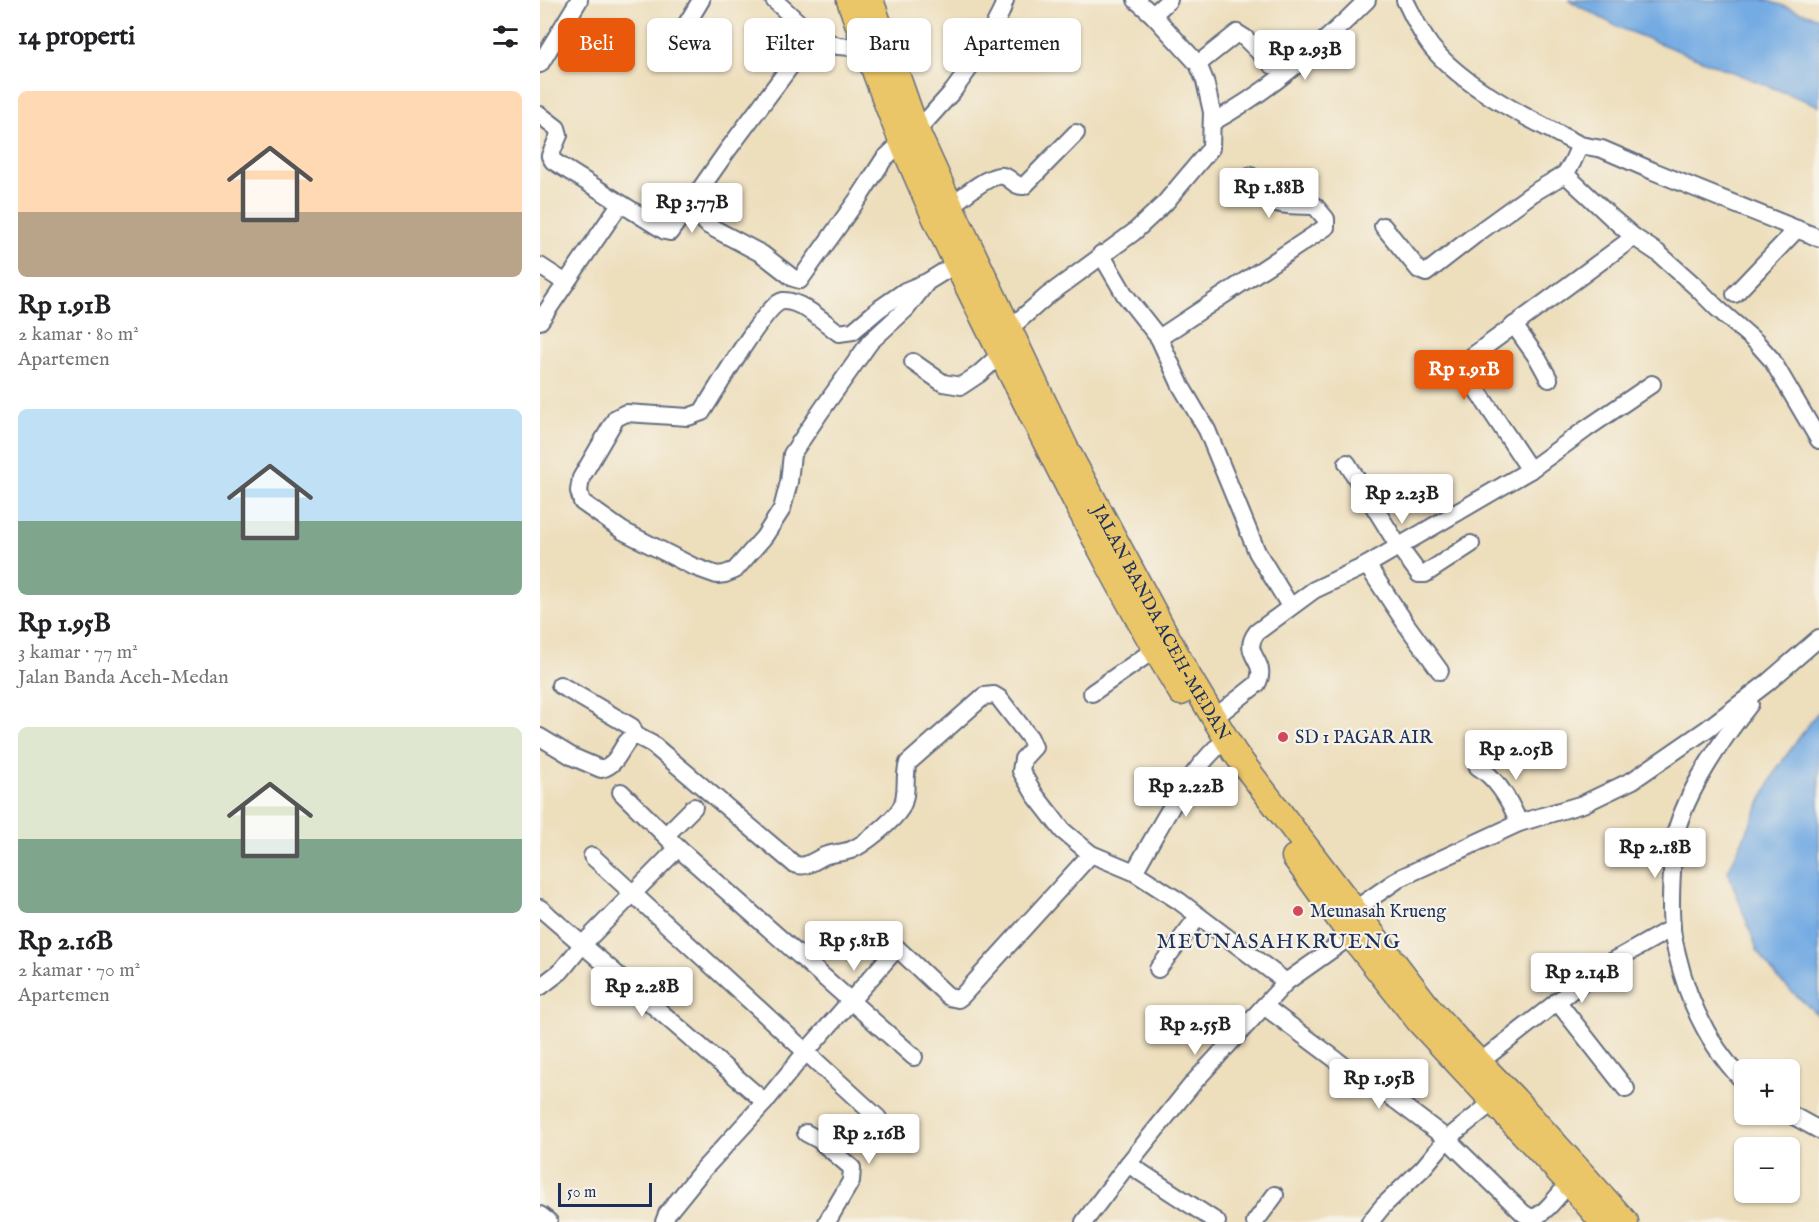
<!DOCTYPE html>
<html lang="id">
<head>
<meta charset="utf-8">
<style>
  :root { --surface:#fff; --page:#f6f6f6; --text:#202124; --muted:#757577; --accent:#ea580c }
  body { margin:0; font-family:"IM FELL English",serif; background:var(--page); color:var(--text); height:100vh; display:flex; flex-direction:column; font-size:22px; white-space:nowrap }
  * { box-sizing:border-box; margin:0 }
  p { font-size:20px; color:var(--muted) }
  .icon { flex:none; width:33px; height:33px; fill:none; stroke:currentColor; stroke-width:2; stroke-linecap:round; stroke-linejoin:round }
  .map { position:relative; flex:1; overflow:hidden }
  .drawer { display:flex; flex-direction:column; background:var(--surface); width:540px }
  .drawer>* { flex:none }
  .hud { position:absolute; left:18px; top:18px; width:570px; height:54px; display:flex; gap:12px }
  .buttons { position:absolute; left:1194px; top:1059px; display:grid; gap:12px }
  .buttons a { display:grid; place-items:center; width:66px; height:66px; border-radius:9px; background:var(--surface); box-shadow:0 2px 4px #0004; font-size:30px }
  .scale { position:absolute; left:18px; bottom:15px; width:94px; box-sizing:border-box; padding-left:6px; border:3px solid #1b2f5e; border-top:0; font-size:16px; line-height:21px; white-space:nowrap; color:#1b2f5e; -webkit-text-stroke:4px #f7f3e8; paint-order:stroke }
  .price { position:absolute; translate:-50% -51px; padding:0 14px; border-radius:6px; background:#fff; color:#222; font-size:20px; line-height:39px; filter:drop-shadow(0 2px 3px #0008) }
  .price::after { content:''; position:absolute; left:50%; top:36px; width:18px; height:14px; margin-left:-9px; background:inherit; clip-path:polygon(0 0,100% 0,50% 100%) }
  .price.on { background:var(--accent); color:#fff }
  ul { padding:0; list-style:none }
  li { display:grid; align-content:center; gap:12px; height:318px; padding:0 18px }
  li span { display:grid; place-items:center; height:186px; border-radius:9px; color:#555 }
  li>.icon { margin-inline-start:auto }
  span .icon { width:108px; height:108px; fill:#fffc; stroke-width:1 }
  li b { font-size:26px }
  h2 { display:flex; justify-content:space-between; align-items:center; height:72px; padding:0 18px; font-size:26px }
  .tag { padding:0 21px; border-radius:9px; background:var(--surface); box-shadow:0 2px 4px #0004; font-size:21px; line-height:54px }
  .tag.on { background:var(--accent); color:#fff }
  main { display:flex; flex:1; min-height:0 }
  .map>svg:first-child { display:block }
</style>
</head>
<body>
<main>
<section class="drawer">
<h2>14 properti<svg class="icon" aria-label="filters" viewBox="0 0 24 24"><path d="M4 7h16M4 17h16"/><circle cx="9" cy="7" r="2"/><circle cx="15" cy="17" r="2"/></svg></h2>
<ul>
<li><span style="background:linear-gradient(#ffd9b3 65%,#b9a48a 0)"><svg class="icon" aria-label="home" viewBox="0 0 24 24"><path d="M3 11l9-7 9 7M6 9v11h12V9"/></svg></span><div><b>Rp 1.91B</b><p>2 kamar · 80 m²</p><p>Apartemen</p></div></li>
<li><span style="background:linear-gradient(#bfe0f5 60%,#7fa58c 0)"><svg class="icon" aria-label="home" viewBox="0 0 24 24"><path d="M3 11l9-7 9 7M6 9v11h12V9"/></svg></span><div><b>Rp 1.95B</b><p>3 kamar · 77 m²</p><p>Jalan Banda Aceh-Medan</p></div></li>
<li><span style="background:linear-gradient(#dfe7d0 60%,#7fa58c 0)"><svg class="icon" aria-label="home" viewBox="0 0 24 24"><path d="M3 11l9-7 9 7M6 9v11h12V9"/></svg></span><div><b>Rp 2.16B</b><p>2 kamar · 70 m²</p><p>Apartemen</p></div></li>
</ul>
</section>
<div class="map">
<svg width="1279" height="1222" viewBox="0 0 1279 1222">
  <rect width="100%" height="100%" fill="#f7f3e8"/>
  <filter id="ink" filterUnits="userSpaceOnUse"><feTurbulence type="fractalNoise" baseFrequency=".0167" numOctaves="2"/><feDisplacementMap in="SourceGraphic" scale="12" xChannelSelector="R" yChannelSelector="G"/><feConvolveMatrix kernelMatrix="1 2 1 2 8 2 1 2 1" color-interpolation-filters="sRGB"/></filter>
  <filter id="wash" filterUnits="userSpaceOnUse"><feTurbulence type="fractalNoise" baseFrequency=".008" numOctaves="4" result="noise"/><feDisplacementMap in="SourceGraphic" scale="24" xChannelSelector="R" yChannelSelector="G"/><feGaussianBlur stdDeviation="1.35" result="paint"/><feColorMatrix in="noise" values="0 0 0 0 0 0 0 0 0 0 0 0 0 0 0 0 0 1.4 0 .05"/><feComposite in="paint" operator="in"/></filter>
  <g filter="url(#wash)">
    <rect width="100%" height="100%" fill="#eddebc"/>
    <!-- water -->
    <g fill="#75abe3" stroke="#486da0" stroke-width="1.5">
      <polygon points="1028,0 1226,0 1279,18 1279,106 1078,27"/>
      <polygon points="1279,710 1279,1016 1237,978 1217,950 1188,871 1236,770"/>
    </g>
  </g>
  <g filter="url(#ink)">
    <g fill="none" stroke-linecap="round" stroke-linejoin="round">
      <defs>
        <g id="minor">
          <polyline points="234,0 273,36 298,46 326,48"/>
          <polyline points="613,15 629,0"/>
          <polyline points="143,30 161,0"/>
          <polyline points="0,64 39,0"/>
          <polyline points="658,64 697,33 705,38 732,65"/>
          <polyline points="0,115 17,128 19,135 10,156 13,161 125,231 130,232 187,151 273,36"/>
          <path d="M 673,122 C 731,90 780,47 827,0"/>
          <polyline points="377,131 413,91 426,73 443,47 461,12 465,0"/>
          <polyline points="1040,145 1062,149 1113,171 1279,238"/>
          <polyline points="1025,174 1072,218 1094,237 1118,253 1155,286 1177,308 1216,342 1232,360 1279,440"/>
          <polyline points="149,206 169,226 222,254 253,278 260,280 320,196 344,159 362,142"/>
          <path d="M 411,206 C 421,198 450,173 463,176 C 472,178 474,187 484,186 L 536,133"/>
          <path d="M 843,226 L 879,270 L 886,273 L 935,235 L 993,193 L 1025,174 L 1032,163 L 1040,145 C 992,120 929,91 893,49 C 881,35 873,16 865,0"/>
          <polyline points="1094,237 927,360 924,362 923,369 990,470 1046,429 1112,384"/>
          <polyline points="561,254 585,295 619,338 641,386 667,430 717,552 750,606"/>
          <polyline points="0,266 26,283"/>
          <path d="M 387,282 L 366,309 L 330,342 L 281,411 L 252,454 L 249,482 L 242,509 L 224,537 L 195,570 L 185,574 L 177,575 L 152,566 L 83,531 L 42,502 L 39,491 L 41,478 L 76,418 L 86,413 L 148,417 L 162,412 C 174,394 226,303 243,301 C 261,300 285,323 299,333 L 313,331 L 339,309 L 365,291 L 387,282 L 416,264"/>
          <polyline points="1195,294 1257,229"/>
          <polyline points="0,321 80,204"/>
          <polyline points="974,325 998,359 1009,379"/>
          <polyline points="469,329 507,296 594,232 625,203 671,148 672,112 665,81 658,64 613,15 596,0"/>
          <path d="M 619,338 L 786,227 L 786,219 L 775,206 C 760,205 736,208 725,196 C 719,190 715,182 711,176"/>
          <polyline points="373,362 403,383 421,386 439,374 461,354"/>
          <polyline points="807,463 859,547 879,574 885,574 931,544"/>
          <polyline points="827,565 866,624 900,671"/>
          <polyline points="20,685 92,727 95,735"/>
          <polyline points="552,693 614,650"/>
          <path d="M 674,718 L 717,684 C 730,661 699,655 717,632 L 774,590 L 827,565 L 990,470"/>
          <path d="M 0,737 L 33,757 L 61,769 C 80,765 80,743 95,735 L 112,744 L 254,864 C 265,869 273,861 284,856 C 292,853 302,853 311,850 C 325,844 353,821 361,808 C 369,793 363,778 368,763 L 444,696 L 454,695 L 459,698 L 490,738 L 494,747 L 483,759 L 481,771 L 495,795 L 523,831 L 551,854 L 594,872 L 639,901 L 746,982"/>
          <path d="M 938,767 C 958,779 970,801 979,823"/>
          <polyline points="81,792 138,848 374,1057"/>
          <polyline points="126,835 154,807"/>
          <polyline points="52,856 338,1118"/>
          <path d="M 594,872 C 619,829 641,783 676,748"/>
          <polyline points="0,908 225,1102"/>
          <polyline points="814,910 860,878 979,823 1043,804 1093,780 1167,729 1227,683 1279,638"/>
          <polyline points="618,969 658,917"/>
          <polyline points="0,987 21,971 43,944 138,848"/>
          <polyline points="1017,1001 1086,1089"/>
          <polyline points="724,1006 807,1068 858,1102 907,1139 953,1102"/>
          <polyline points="940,1062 1059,969 1132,928"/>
          <path d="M 1204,1082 C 1170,1047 1148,1001 1137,954 C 1135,945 1132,936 1132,927 C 1130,909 1131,890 1132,872 C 1133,860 1132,846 1135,835 C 1147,791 1181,740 1210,704"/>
          <polyline points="1250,1114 1279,1130"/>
          <polyline points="266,1133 279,1140 312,1168 311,1181 287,1222"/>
          <polyline points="588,1164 677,1222"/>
          <polyline points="0,1215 9,1222"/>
          <polyline points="124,1222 127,1214 161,1172 225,1102 265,1053 357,948 409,997 418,999 422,996 551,854"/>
          <polyline points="544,1222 588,1164 654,1082 746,982 811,936"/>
          <polyline points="715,1222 735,1195"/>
          <path d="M 830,1222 L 843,1206 L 883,1168 L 907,1139 L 983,1213 C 986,1215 989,1217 992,1217 C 1002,1218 1022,1191 1029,1183"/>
        </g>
        <g id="highway">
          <path d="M 309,0 C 330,60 351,120 377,178 C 414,264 457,346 499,430 C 544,519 589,608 641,693"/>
          <path id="s1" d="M 331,0 L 377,131 L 411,206 L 526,448 L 648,675 L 695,753 L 890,1009 L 917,1039 L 975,1099 L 1086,1222"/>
          <polyline points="754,857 811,936 879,1022 1029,1183 1062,1222"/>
        </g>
      </defs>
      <!-- minor casing -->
      <use href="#minor" stroke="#646c7f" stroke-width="20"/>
      <!-- highway casing -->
      <use href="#highway" stroke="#646c7f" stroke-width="27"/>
      <!-- minor -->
      <use href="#minor" stroke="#fff" stroke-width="16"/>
      <!-- highway -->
      <use href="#highway" stroke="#ebc669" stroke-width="24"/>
    </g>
  </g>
  <!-- markers -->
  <g fill="#d1495b" stroke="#f7f3e8" stroke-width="2">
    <circle cx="743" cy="737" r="6"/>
    <circle cx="758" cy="911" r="6"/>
  </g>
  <g text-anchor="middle" stroke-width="4.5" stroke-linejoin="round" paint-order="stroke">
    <!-- street labels -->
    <g font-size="18" fill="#1b2f5e" stroke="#f7f3e8">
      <text dy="6" stroke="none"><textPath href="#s1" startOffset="688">JALAN BANDA ACEH-MEDAN</textPath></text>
    </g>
    <!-- poi labels -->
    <g font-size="18" fill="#1b2f5e" stroke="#f7f3e8" text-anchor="start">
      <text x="755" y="743">SD 1 PAGAR AIR</text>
      <text x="770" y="917">Meunasah Krueng</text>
    </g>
    <!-- quarter labels -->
    <g font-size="21" letter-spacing="1.5" fill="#1b2f5e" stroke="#f7f3e8">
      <text x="739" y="948">MEUNASAHKRUENG</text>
    </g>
  </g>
</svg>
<div class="buttons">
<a>+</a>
<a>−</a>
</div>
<div class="scale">50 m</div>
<b class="price" style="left:765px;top:81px">Rp 2.93B</b>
<b class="price" style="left:729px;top:219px">Rp 1.88B</b>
<b class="price" style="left:152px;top:234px">Rp 3.77B</b>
<b class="price on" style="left:924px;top:401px">Rp 1.91B</b>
<b class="price" style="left:862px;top:525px">Rp 2.23B</b>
<b class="price" style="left:976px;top:781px">Rp 2.05B</b>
<b class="price" style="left:646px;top:818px">Rp 2.22B</b>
<b class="price" style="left:1115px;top:879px">Rp 2.18B</b>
<b class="price" style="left:314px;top:972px">Rp 5.81B</b>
<b class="price" style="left:1042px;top:1004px">Rp 2.14B</b>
<b class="price" style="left:102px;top:1018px">Rp 2.28B</b>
<b class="price" style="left:655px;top:1056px">Rp 2.55B</b>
<b class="price" style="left:839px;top:1110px">Rp 1.95B</b>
<b class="price" style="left:329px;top:1165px">Rp 2.16B</b>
<div class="hud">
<a class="tag on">Beli</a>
<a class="tag">Sewa</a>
<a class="tag">Filter</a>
<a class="tag">Baru</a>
<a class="tag">Apartemen</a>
</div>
</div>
</main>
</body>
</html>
